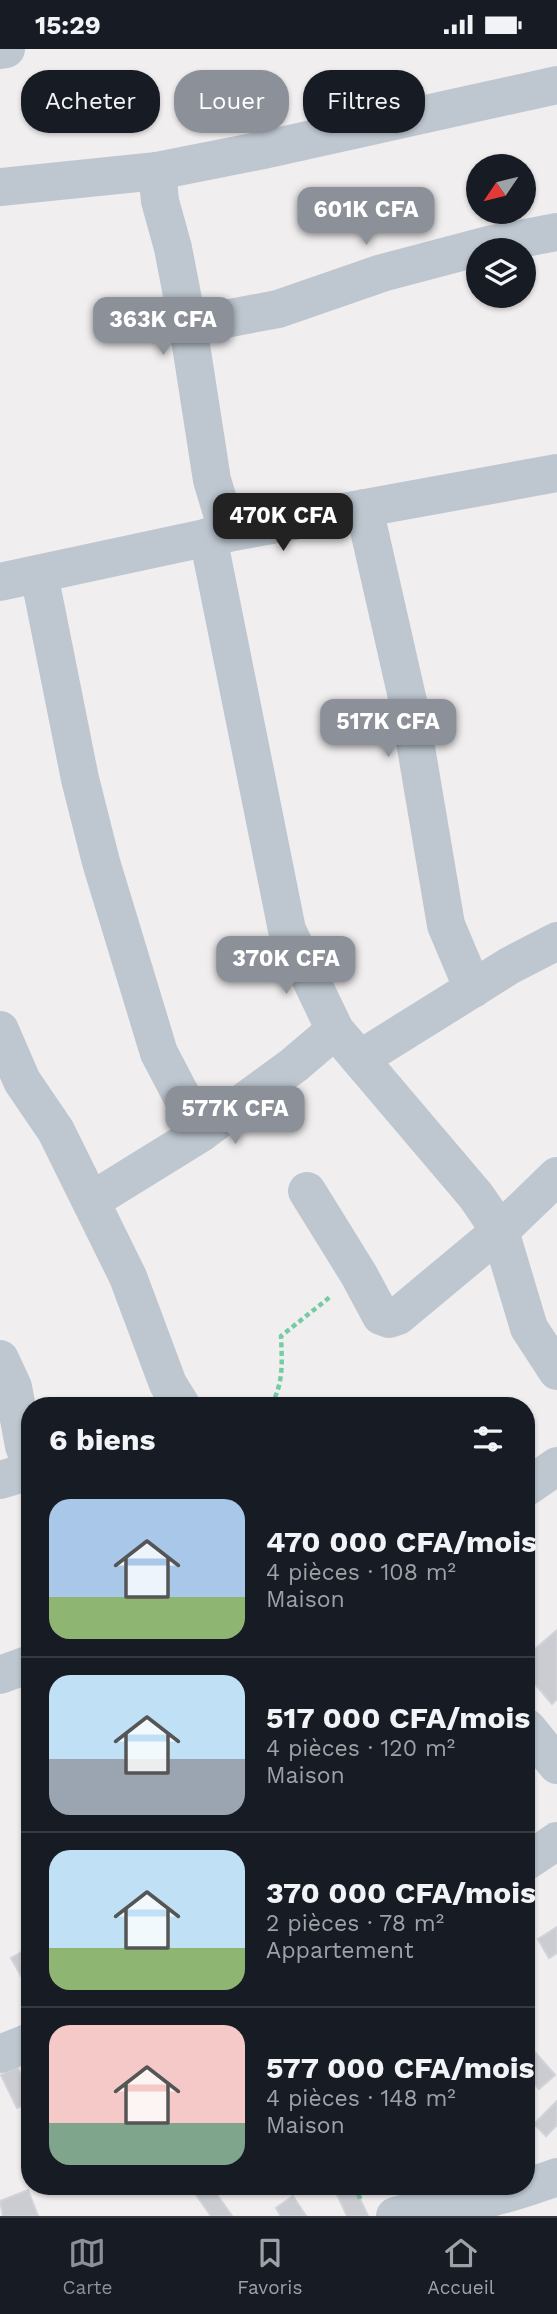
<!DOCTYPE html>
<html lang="fr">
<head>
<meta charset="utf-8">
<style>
  :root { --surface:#171b24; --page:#20242c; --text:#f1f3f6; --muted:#9ea1a6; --line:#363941; --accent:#8c9099 }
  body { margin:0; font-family:"Work Sans",sans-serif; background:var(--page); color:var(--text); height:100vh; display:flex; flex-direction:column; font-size:26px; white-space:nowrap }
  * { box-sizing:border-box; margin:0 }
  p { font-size:23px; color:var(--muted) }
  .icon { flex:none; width:38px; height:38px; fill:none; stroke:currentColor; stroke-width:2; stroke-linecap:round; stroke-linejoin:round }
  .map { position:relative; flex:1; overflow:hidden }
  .details { position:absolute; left:21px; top:1348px; width:514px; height:798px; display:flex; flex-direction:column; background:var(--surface); border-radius:28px; box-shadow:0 2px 5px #0004 }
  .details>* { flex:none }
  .banner { position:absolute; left:21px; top:21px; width:516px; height:63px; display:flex; gap:14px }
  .needle { width:46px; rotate:235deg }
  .buttons { position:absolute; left:466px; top:105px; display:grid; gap:14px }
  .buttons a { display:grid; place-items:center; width:70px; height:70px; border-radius:50%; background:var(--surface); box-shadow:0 2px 5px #0004; font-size:35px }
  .price { position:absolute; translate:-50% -60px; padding:0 16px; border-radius:14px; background:var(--accent); color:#fff; font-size:23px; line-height:46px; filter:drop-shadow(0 2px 4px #0008) }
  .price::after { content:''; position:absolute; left:50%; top:42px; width:21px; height:16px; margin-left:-10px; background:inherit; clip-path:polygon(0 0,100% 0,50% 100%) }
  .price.current { background:#222; color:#fff }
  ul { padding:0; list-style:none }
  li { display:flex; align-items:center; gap:21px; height:175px; padding:0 28px }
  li+li { border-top:2px solid var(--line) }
  li span { display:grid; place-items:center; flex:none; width:196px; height:140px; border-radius:21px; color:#555 }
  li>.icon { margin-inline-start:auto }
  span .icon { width:84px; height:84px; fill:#fffc; stroke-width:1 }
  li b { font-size:30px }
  h2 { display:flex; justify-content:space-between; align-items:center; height:84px; padding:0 28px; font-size:30px }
  .tag { padding:0 24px; border-radius:28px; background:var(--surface); box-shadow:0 2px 5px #0004; font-size:24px; line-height:63px }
  .tag.current { background:var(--accent); color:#fff }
  .status { display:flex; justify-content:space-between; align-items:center; height:49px; padding:0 35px; background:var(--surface); direction:ltr }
  .status svg { height:19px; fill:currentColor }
  .tab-bar { display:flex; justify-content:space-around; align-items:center; height:98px; border-top:2px solid var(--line); background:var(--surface); font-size:19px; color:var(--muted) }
  .tab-bar a { display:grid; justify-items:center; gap:4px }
  .tab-bar .current { color:var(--accent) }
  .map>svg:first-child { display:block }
</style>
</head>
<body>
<div class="status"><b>15:29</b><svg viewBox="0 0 49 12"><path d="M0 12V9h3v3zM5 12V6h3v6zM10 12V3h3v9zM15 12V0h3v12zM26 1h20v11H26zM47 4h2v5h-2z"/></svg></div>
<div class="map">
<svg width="557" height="2167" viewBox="0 0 557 2167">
  <rect width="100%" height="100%" fill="#f0eeee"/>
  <!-- building -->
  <g fill="#caccd2" stroke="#d2d3d9" stroke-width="2">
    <polygon points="557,1581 557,1650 552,1655 527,1626 527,1607"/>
    <polygon points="557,1878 557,1904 549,1909 538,1890"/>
    <polygon points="30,1898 30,1922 21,1927 11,1909"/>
    <polygon points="534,2002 555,2026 539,2040 527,2027 527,2009"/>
    <polygon points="17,2018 30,2044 30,2053 17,2059 1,2026"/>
    <polygon points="557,2052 557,2076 546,2087 534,2075"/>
    <polygon points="202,2137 211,2137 232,2167 211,2167 194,2143"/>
    <polygon points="340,2137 354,2137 368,2167 347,2167 334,2139"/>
    <polygon points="28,2141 38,2167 3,2167 0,2152"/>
    <polygon points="293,2147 306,2167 281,2167 276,2159"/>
  </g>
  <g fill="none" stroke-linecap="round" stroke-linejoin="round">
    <!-- path -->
    <g stroke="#74cca5" stroke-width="4.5" stroke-dasharray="5 3.5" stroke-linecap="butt">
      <path d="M 271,1356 C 284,1334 282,1312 281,1287 L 330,1248"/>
      <polyline points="356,2137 361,2153"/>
    </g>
    <!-- minor -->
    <g stroke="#bec7d0" stroke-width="38">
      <polyline points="0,1 6,0"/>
      <polyline points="157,122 160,152 173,199 188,277 212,431 228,484"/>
      <polyline points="0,138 157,122 263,101 557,36"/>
      <polyline points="188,277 278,260 382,224 488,196 557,183"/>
      <polyline points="364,459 409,657 446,876 473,940"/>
      <polyline points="208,488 287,881 335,981 476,1147 500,1182 529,1279 557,1322"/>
      <polyline points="39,525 80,730 101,813 159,1004 201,1084"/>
      <polyline points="0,533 228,484 557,424"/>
      <polyline points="0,981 22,1032 56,1082 128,1228 168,1335 181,1356"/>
      <polyline points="360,1010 509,917 557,892"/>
      <polyline points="307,1142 359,1226 381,1267 389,1270 398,1267 500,1182 557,1127"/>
      <polyline points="91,1152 201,1084 294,1016 335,981"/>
      <polyline points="0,1310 13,1338 24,1397 30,1414"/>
      <polyline points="0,1431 30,1422"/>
      <polyline points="527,1438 557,1417"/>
      <polyline points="0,1626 30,1615"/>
      <polyline points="527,1679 557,1716"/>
      <polyline points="527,1812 557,1792"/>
      <polyline points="0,2005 30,1993"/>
      <path d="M 395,2167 C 413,2161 431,2161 450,2158 C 487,2151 522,2141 557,2128"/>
    </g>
  </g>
</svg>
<div class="buttons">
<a><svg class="needle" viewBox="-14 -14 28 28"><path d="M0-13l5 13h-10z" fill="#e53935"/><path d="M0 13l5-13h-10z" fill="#9ea1a6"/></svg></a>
<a><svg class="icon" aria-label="layers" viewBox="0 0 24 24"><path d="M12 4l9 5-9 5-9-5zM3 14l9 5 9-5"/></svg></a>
</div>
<b class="price" style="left:366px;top:198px">601K CFA</b>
<b class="price" style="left:163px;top:308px">363K CFA</b>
<b class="price current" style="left:283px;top:504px">470K CFA</b>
<b class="price" style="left:388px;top:710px">517K CFA</b>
<b class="price" style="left:286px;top:947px">370K CFA</b>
<b class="price" style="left:235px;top:1097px">577K CFA</b>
<div class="banner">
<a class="tag">Acheter</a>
<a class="tag current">Louer</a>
<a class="tag">Filtres</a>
</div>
<section class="details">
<h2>6 biens<svg class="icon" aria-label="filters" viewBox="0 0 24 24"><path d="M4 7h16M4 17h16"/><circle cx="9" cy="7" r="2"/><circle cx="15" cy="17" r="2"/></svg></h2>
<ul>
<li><span style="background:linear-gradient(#a9c7e8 70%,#8fb573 0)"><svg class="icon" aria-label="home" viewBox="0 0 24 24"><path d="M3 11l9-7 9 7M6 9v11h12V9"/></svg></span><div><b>470 000 CFA/mois</b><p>4 pièces · 108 m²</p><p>Maison</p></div></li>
<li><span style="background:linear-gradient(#bfe0f5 60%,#9aa5b1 0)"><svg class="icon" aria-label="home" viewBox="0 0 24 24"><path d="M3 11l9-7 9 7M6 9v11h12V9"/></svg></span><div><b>517 000 CFA/mois</b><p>4 pièces · 120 m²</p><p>Maison</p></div></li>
<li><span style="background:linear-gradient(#bfe0f5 70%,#8fb573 0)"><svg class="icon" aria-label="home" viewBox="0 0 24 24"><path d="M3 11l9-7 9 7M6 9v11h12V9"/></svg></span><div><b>370 000 CFA/mois</b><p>2 pièces · 78 m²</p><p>Appartement</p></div></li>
<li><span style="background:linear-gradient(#f6c9c9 70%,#7fa58c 0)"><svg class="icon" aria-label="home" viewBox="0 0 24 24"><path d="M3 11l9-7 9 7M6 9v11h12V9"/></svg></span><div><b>577 000 CFA/mois</b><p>4 pièces · 148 m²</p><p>Maison</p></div></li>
</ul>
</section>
</div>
<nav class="tab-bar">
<a class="current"><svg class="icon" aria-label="map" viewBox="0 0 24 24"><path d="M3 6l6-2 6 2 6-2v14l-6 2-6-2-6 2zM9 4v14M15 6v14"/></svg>Carte</a>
<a><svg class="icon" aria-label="saved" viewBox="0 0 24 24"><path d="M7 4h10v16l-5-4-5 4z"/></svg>Favoris</a>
<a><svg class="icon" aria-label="home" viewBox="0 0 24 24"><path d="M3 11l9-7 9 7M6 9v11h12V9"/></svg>Accueil</a>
</nav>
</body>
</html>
